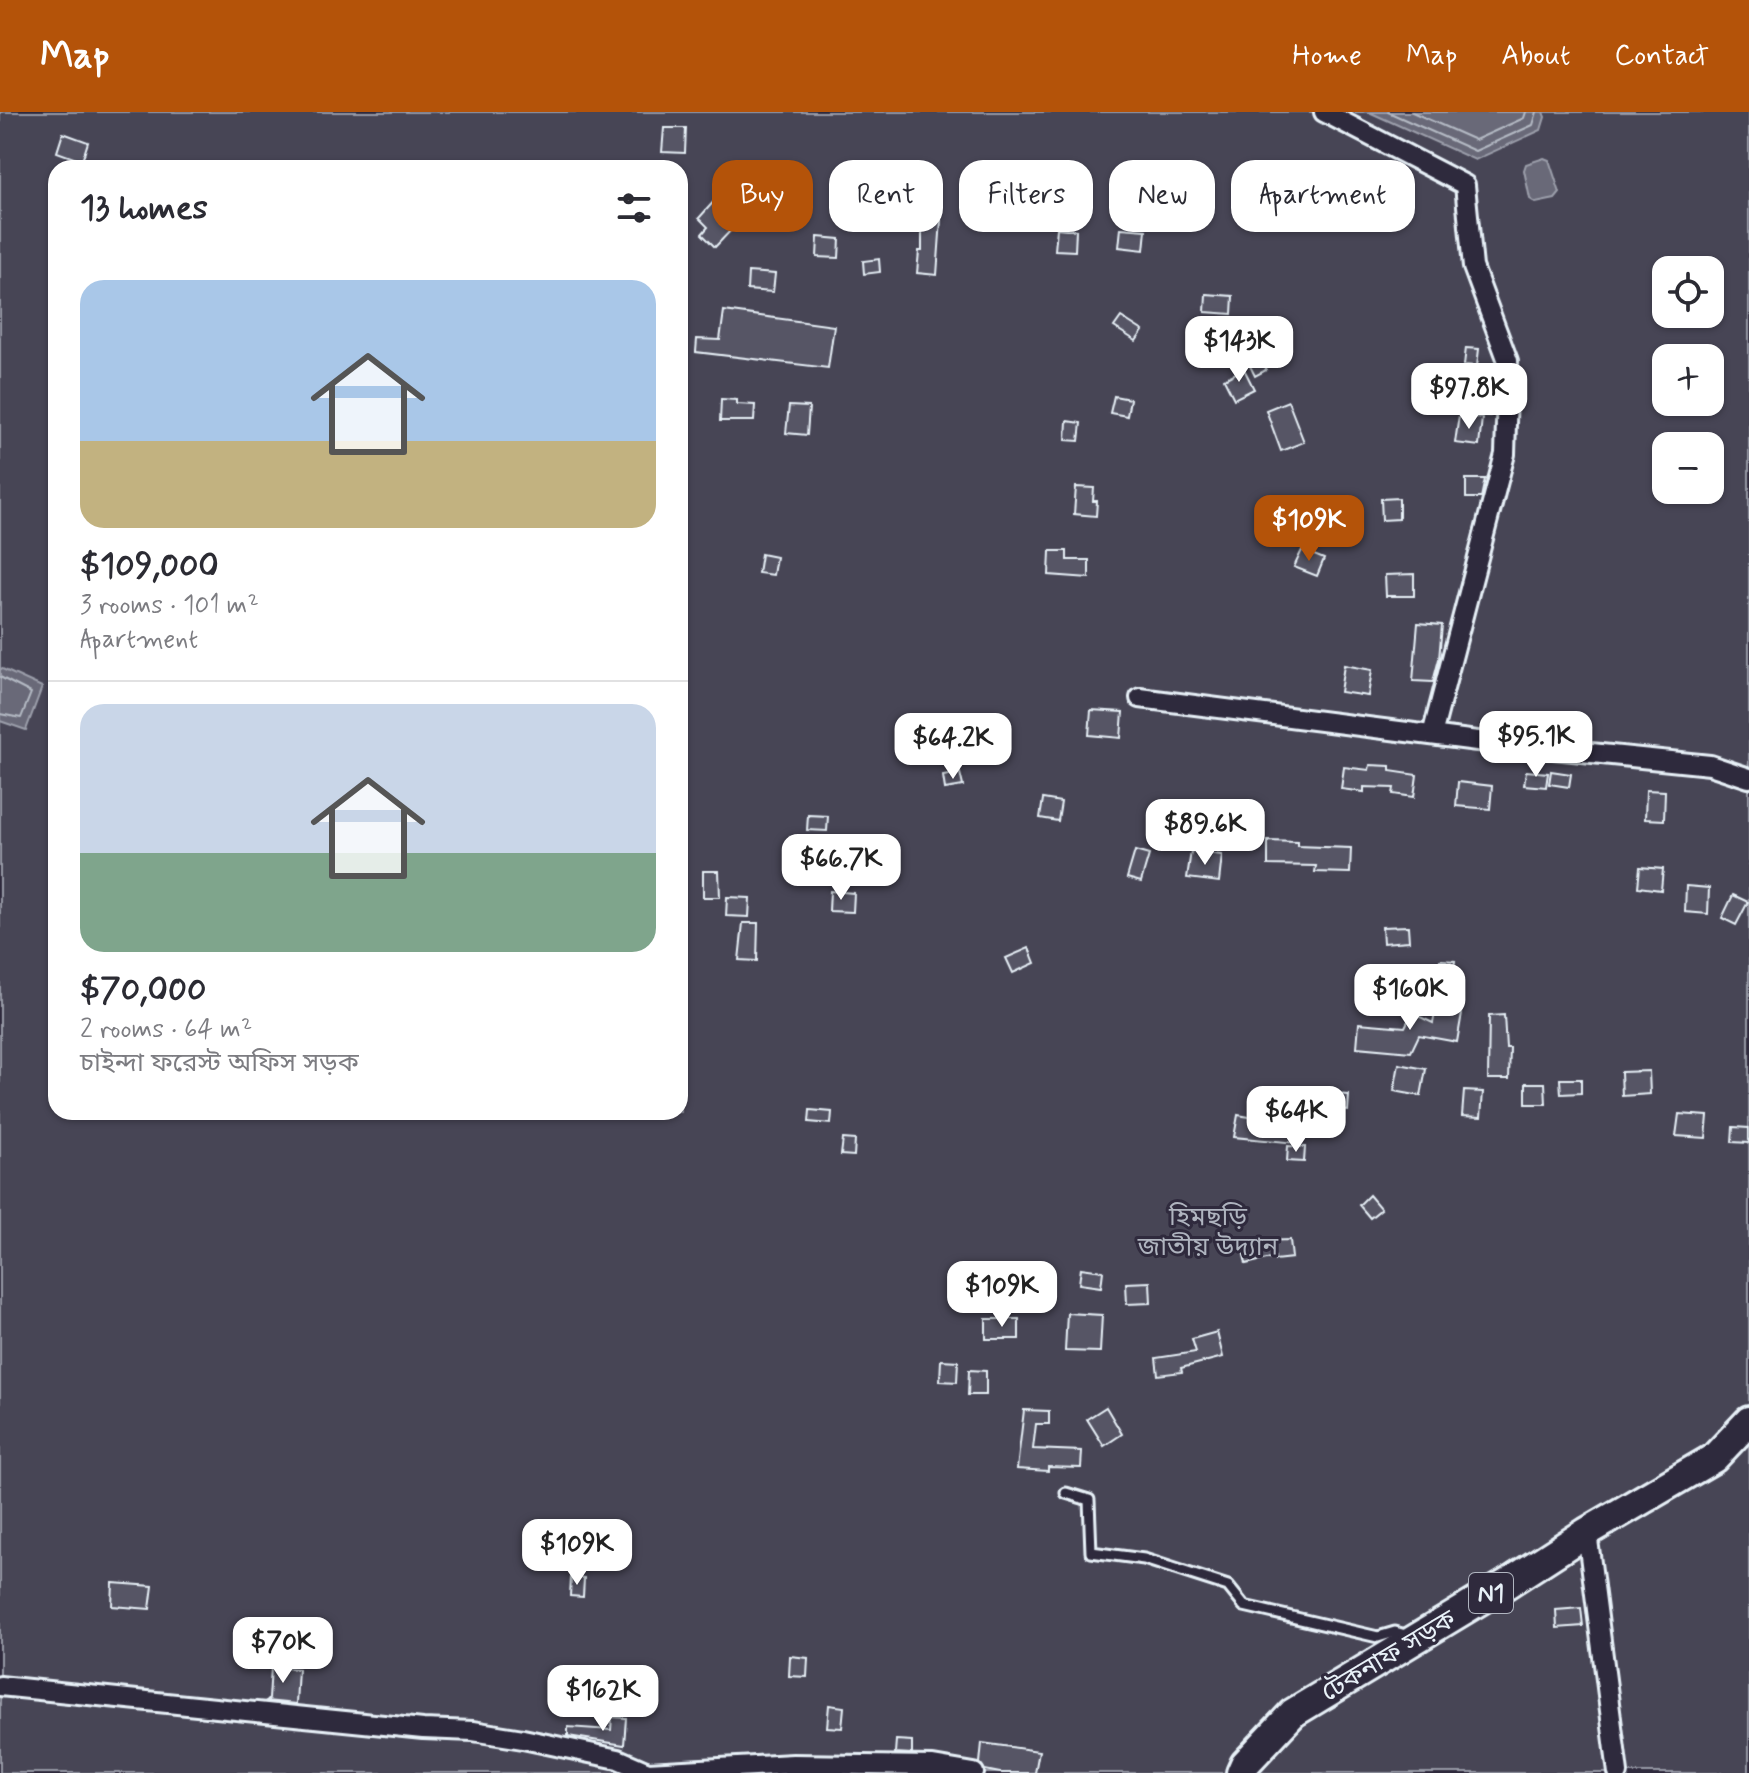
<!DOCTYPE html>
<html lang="en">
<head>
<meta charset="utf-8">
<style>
  :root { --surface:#fff; --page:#f7f7f7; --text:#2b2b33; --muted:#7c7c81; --line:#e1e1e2; --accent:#b45309 }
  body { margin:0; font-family:Mynerve,"Noto Sans Bengali",sans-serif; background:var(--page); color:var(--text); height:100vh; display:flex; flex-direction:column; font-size:30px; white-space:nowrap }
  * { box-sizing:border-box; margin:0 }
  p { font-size:26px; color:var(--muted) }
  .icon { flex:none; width:44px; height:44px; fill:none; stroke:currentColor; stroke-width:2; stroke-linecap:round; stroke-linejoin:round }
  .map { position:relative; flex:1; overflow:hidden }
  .details { position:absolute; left:48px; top:48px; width:640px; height:960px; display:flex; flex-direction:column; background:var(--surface); border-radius:24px; box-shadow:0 2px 6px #0004 }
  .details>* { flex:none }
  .guide { position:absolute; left:712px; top:48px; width:760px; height:72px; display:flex; gap:16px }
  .controls { position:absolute; left:1652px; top:144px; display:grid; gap:16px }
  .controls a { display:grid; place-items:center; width:72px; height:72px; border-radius:16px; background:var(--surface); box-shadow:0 2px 6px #0004; font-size:40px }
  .price { position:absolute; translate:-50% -68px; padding:0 18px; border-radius:16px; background:#fff; color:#222; font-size:26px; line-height:52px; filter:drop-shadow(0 2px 4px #0008) }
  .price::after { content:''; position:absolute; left:50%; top:48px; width:24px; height:18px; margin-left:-12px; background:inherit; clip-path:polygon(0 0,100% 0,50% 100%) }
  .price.on { background:var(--accent); color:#fff }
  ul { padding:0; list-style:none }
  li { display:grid; align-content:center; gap:16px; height:424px; padding:0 32px }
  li+li { border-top:2px solid var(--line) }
  li span { display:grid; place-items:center; height:248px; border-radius:24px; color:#555 }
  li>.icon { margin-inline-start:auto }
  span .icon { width:144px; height:144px; fill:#fffc; stroke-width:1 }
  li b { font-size:34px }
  h2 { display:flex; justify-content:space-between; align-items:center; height:96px; padding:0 32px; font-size:34px }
  .chip { padding:0 28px; border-radius:24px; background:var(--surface); box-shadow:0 2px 6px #0004; font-size:28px; line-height:72px }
  .chip.on { background:var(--accent); color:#fff }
  header { display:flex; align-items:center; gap:48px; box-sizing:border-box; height:112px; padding:0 40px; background:var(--accent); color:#fff }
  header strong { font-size:38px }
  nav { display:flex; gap:44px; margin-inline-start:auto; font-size:28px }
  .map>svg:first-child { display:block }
</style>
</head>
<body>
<header>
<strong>Map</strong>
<nav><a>Home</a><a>Map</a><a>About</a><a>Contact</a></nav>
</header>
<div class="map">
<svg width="1749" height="1661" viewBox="0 0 1749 1661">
  <rect width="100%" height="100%" fill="#2f2a3d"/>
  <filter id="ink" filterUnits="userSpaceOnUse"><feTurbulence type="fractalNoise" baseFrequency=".0125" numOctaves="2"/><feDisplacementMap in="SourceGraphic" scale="16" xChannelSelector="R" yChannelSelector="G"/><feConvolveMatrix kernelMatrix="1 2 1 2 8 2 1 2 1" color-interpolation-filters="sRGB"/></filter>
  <g filter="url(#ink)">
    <!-- green -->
    <path fill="#464455" stroke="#979aa6" stroke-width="2" fill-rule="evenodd" d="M 0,0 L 1749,0 L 1749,1661 L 0,1661 ZM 56,56 L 680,56 L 680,1000 L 56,1000 ZM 1666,158 L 1710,158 L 1710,202 L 1666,202 ZM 1666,246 L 1710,246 L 1710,290 L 1666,290 ZM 1666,334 L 1710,334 L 1710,378 L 1666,378 Z"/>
    <!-- water -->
    <g fill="#696978" stroke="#9c9fab" stroke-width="2">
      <polygon points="1369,0 1543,0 1545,5 1541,18 1475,48"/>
      <polygon points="1544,46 1549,48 1560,81 1555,87 1536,91 1530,87 1524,58 1526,52"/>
      <polygon points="0,556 42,575 26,618 0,609"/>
    </g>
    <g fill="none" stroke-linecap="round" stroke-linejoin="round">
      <!-- shore -->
      <g stroke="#b5bbc5" stroke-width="2">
        <polyline points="1388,0 1475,39 1533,13 1537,0"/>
        <polyline points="1412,0 1475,28 1524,6 1526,0"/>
        <polyline points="0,565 31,581 21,606 0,602"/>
      </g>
    </g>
    <!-- building -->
    <g fill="#575565" stroke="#e8f1f8" stroke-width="2">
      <polygon points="664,16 686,16 685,41 662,40"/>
      <polygon points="63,21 88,30 82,49 57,40"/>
      <polygon points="717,86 751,119 732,117 715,135 702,122 708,115 699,106"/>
      <polygon points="922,108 941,108 937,163 917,161 919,139 922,139"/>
      <polygon points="1057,116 1076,118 1075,139 1055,138"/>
      <polygon points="1121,116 1146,118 1144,138 1119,135"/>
      <polygon points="818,125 840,127 839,146 817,145"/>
      <polygon points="879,147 880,160 864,162 863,149"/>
      <polygon points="748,160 775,162 773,180 747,178"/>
      <polygon points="1206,182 1233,184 1232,202 1205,200"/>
      <polygon points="724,199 834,214 828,256 696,240 697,227 720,228"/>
      <polygon points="1121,205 1143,219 1136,229 1114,215"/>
      <polygon points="1466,236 1479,237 1477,254 1464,253"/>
      <polygon points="1258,242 1266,258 1255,264 1247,248"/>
      <polygon points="1244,257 1254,277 1234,287 1224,267"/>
      <polygon points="1474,272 1492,274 1490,304 1471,303"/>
      <polygon points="1114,284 1130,287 1127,304 1110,301"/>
      <polygon points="721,287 737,288 737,292 755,293 754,309 720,309"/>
      <polygon points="1288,289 1304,330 1281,339 1266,298"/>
      <polygon points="789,294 809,295 807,323 786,321"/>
      <polygon points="1459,303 1482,306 1479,334 1455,331"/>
      <polygon points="1067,309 1081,311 1079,329 1066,328"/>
      <polygon points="1466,367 1485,367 1481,386 1466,386"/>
      <polygon points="1076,375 1094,376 1093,389 1097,389 1096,404 1074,402"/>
      <polygon points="1399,386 1399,407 1382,408 1381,387"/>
      <polygon points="1302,438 1324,447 1317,464 1294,455"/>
      <polygon points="1050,439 1067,439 1067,448 1089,448 1089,466 1049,463"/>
      <polygon points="761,442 776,445 773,463 758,461"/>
      <polygon points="1414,462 1414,484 1386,484 1385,463"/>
      <polygon points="1418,511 1442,513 1439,547 1433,570 1413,569"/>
      <polygon points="1344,553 1372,558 1368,584 1340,580"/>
      <polygon points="1091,598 1123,600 1121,626 1089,623"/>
      <polygon points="1370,653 1390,654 1390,659 1417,663 1414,685 1393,682 1394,676 1364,675 1364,680 1341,677 1344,655 1369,658"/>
      <polygon points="1526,659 1548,661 1546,675 1524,673"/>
      <polygon points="1551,659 1571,662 1569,675 1549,672"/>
      <polygon points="960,661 963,674 945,677 943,664"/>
      <polygon points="1458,670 1492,674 1490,697 1456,694"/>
      <polygon points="1646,678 1665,679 1664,708 1645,707"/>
      <polygon points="1043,687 1061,690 1058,709 1040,706"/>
      <polygon points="808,703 828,704 827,719 807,718"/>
      <polygon points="790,725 814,726 813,752 789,751"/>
      <polygon points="1268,729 1297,730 1297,734 1351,736 1350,761 1315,760 1316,754 1268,753"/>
      <polygon points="1135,739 1149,743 1141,770 1127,766"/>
      <polygon points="1191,739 1222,743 1219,770 1187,766"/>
      <polygon points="1640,755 1663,757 1661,778 1638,775"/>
      <polygon points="703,759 719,759 720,785 703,785"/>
      <polygon points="1686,774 1709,776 1708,802 1685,800"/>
      <polygon points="830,779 854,781 853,800 829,799"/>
      <polygon points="1733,783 1748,790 1736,813 1722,806"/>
      <polygon points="727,785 750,786 749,805 726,804"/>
      <polygon points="743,811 758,811 757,849 739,848"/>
      <polygon points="1408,814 1409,829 1383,831 1382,815"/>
      <polygon points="1029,836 1035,851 1013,861 1006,846"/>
      <polygon points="1440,848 1455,849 1453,864 1439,862"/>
      <polygon points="1436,896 1462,901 1457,930 1419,923 1411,940 1357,935 1359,911 1405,915 1412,901 1433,911"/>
      <polygon points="1504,903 1506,936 1510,936 1509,967 1488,967 1489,904"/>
      <polygon points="1399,952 1426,957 1421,984 1394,979"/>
      <polygon points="1649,959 1650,982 1622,984 1621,960"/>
      <polygon points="1560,967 1581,967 1581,981 1561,982"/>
      <polygon points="1526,971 1545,971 1546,992 1526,992"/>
      <polygon points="1464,979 1483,980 1481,1005 1462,1004"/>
      <polygon points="1332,982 1349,983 1348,999 1330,997"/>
      <polygon points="810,998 832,1000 831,1012 809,1010"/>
      <polygon points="1679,1002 1708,1004 1706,1026 1676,1024"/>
      <polygon points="1238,1003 1267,1008 1268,1004 1298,1006 1297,1031 1234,1025"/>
      <polygon points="1733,1015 1749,1016 1749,1031 1732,1030"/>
      <polygon points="843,1027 855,1028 854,1044 841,1043"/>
      <polygon points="1288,1034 1305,1035 1304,1050 1287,1049"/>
      <polygon points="1369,1083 1381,1097 1370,1106 1359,1093"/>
      <polygon points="1290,1128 1292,1146 1275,1148 1275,1145 1246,1152 1242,1134 1261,1129"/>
      <polygon points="1081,1156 1103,1159 1101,1175 1079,1172"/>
      <polygon points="1150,1170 1151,1191 1127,1192 1126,1171"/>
      <polygon points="1067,1201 1102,1203 1100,1240 1065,1239"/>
      <rect x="986" y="1207" width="33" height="20"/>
      <polygon points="1217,1220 1223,1245 1181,1256 1182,1260 1158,1263 1156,1246 1196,1240 1192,1227"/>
      <polygon points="941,1248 958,1249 957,1270 940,1269"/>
      <polygon points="969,1258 986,1259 986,1283 968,1283"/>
      <polygon points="1106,1295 1122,1322 1104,1334 1087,1307"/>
      <polygon points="1024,1298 1049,1299 1049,1312 1036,1312 1033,1337 1082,1339 1081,1356 1048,1355 1048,1359 1017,1357"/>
      <polygon points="571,1465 584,1466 583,1485 570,1484"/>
      <polygon points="113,1471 153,1474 150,1497 112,1494"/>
      <polygon points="1581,1496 1583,1514 1557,1516 1556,1498"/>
      <polygon points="790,1544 808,1546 807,1565 789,1564"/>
      <polygon points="271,1555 298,1557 296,1592 266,1589 269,1587"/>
      <polygon points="829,1593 844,1595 842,1616 827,1615"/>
      <polygon points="612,1605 626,1606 624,1633 568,1624 568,1615 611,1618"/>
      <polygon points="896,1628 912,1629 912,1642 895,1641"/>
      <polygon points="982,1631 1039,1639 1035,1661 1000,1661 985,1658 980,1651"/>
    </g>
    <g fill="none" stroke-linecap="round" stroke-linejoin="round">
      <defs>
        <polyline id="service" points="1066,1381 1089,1388 1091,1440 1144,1447 1228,1474 1244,1494 1378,1525 1395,1520 1409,1524"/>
        <g id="minor">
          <polyline points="1324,0 1465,73 1473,155 1508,249 1505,342 1432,623"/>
          <polyline points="1140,586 1493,631 1710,653 1749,666"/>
          <polyline points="1587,1420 1618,1661"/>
          <polyline points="0,1574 423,1617 473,1619 523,1627 618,1647 648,1660 793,1652 933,1654 974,1661"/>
        </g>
        <polyline id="trunk" points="1241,1661 1245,1652 1293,1601 1505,1473 1587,1420 1714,1346 1749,1309"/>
      </defs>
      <!-- service casing -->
      <use href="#service" stroke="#e8f1f8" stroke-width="15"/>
      <!-- minor casing -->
      <use href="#minor" stroke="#e8f1f8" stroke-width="24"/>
      <!-- trunk casing -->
      <use href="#trunk" stroke="#e8f1f8" stroke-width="34"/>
      <!-- service -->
      <use href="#service" stroke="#2f2a3d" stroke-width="9"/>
      <!-- minor -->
      <use href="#minor" stroke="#2f2a3d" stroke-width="18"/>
      <!-- trunk -->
      <use href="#trunk" stroke="#2f2a3d" stroke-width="28"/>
    </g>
  </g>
  <g text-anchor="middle" stroke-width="6" stroke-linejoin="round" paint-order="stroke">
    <!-- shield labels -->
    <rect fill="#2f2a3d" stroke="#b0b5c0" stroke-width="2" x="1469" y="1461" width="44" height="40" rx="6"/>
    <g font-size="24" font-weight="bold" fill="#e8f1f8">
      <text x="1491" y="1489">N1</text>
    </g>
    <!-- park labels -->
    <g font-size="26" fill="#afb4bf" stroke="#2f2a3d">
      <text x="1208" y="1113">হিমছড়ি<tspan x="1208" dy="30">জাতীয় উদ্যান</tspan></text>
    </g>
    <!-- street labels -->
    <g font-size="26" fill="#e8f1f8" stroke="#2f2a3d">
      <text transform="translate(1388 1543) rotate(-31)" y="9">টেকনাফ সড়ক</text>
    </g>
  </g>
</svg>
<div class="controls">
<a><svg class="icon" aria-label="locate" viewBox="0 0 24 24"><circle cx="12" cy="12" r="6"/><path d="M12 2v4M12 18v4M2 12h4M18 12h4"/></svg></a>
<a>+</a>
<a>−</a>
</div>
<b class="price" style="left:1239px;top:272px">$143K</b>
<b class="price" style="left:1469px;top:319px">$97.8K</b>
<b class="price on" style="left:1309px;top:451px">$109K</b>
<b class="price" style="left:1536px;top:667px">$95.1K</b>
<b class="price" style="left:953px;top:669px">$64.2K</b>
<b class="price" style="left:1205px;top:755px">$89.6K</b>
<b class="price" style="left:841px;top:790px">$66.7K</b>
<b class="price" style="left:1410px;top:920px">$160K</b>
<b class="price" style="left:1296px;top:1042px">$64K</b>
<b class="price" style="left:1002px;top:1217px">$109K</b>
<b class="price" style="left:577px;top:1475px">$109K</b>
<b class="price" style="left:283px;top:1573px">$70K</b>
<b class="price" style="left:603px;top:1621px">$162K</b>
<div class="guide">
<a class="chip on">Buy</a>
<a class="chip">Rent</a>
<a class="chip">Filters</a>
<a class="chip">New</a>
<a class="chip">Apartment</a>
</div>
<section class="details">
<h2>13 homes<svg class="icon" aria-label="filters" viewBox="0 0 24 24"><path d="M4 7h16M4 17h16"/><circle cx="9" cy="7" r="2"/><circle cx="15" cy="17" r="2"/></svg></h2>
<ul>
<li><span style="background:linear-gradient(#a9c7e8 65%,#c2b280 0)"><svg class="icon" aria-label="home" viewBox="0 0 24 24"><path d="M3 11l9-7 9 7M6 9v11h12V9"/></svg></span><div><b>$109,000</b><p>3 rooms · 101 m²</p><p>Apartment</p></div></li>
<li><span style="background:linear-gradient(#c9d6e8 60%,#7fa58c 0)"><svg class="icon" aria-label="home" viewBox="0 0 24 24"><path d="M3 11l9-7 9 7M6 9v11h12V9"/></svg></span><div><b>$70,000</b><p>2 rooms · 64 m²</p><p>চাইন্দা ফরেস্ট অফিস সড়ক</p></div></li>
</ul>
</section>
</div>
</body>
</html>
